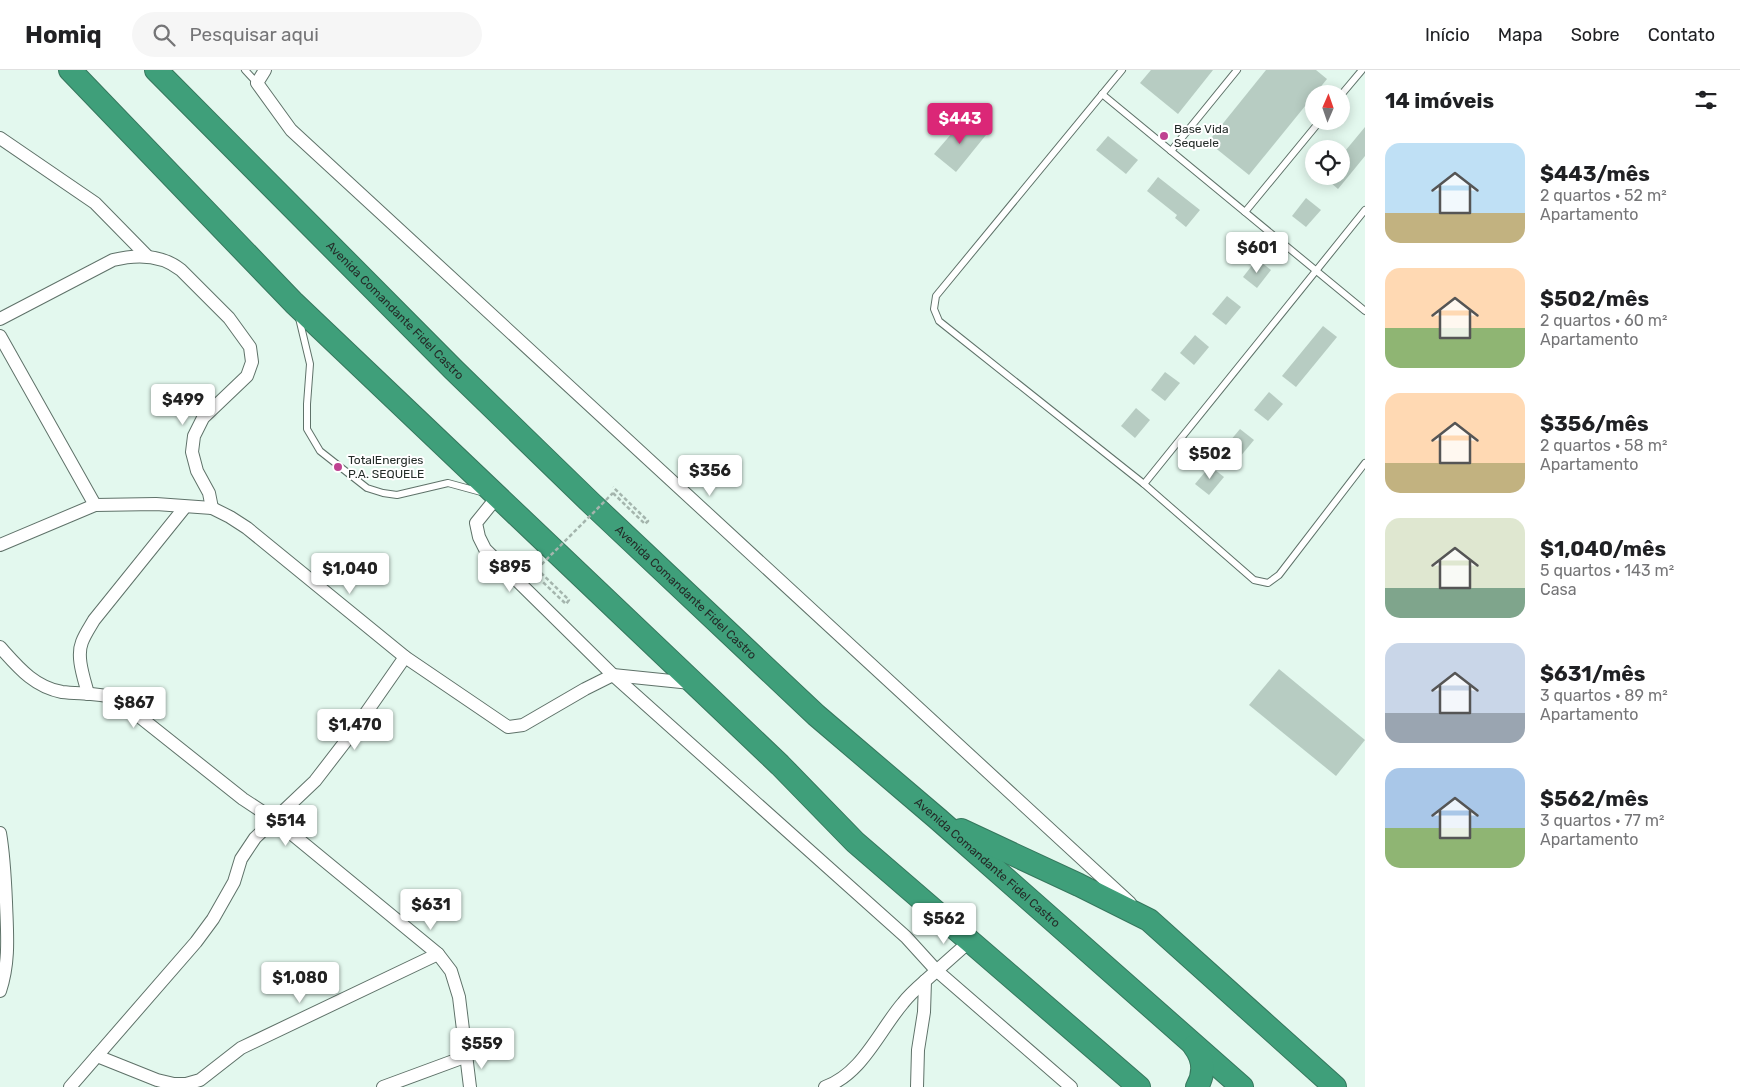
<!DOCTYPE html>
<html lang="pt">
<head>
<meta charset="utf-8">
<style>
  :root { --surface:#fff; --page:#f6f6f6; --text:#202124; --muted:#757577; --line:#e0e0e0; --accent:#db2777 }
  body { margin:0; font-family:Rubik,sans-serif; background:var(--page); color:var(--text); height:100vh; display:flex; flex-direction:column; font-size:19px; white-space:nowrap }
  * { box-sizing:border-box; margin:0 }
  p { font-size:16px; color:var(--muted) }
  .icon { flex:none; width:28px; height:28px; fill:none; stroke:currentColor; stroke-width:2; stroke-linecap:round; stroke-linejoin:round }
  .map { position:relative; flex:1; overflow:hidden }
  .drawer { display:flex; flex-direction:column; background:var(--surface); width:375px }
  .drawer>* { flex:none }
  .needle { width:32px; rotate:2deg }
  .controls { position:absolute; left:1305px; top:15px; display:grid; gap:10px }
  .controls a { display:grid; place-items:center; width:45px; height:45px; border-radius:50%; background:var(--surface); box-shadow:0 2px 12px #0003; font-size:25px }
  .price { position:absolute; translate:-50% -42px; padding:0 11px; border-radius:5px; background:#fff; color:#222; font-size:16px; line-height:32px; filter:drop-shadow(0 1px 2px #0008) }
  .price::after { content:''; position:absolute; left:50%; top:30px; width:15px; height:11px; margin-left:-8px; background:inherit; clip-path:polygon(0 0,100% 0,50% 100%) }
  .price.on { background:var(--accent); color:#fff }
  ul { padding:0; list-style:none }
  li { display:flex; align-items:center; gap:15px; height:125px; padding:0 20px }
  li span { display:grid; place-items:center; flex:none; width:140px; height:100px; border-radius:15px; color:#555 }
  li>.icon { margin-inline-start:auto }
  span .icon { width:60px; height:60px; fill:#fffc; stroke-width:1 }
  li b { font-size:21px }
  h2 { display:flex; justify-content:space-between; align-items:center; height:60px; padding:0 20px; font-size:21px }
  header { display:flex; align-items:center; gap:30px; box-sizing:border-box; height:70px; padding:0 25px; background:var(--surface); border-bottom:1px solid var(--line) }
  header strong { font-size:24px }
  nav { display:flex; gap:28px; margin-inline-start:auto; font-size:18px }
  .search { width:350px; height:45px; background:var(--page); display:flex; align-items:center; gap:12px; box-sizing:border-box; padding:0 18px; border-radius:28px; color:var(--muted); font-size:19px }
  main { display:flex; flex:1; min-height:0 }
  .map>svg:first-child { display:block }
</style>
</head>
<body>
<header>
<strong>Homiq</strong>
<div class="search"><svg class="icon" aria-label="search" viewBox="0 0 24 24"><circle cx="10" cy="10" r="6"/><path d="M15 15l6 6"/></svg>Pesquisar aqui</div>
<nav><a>Início</a><a>Mapa</a><a>Sobre</a><a>Contato</a></nav>
</header>
<main>
<div class="map">
<svg width="1365" height="1017" viewBox="0 0 1365 1017">
  <rect width="100%" height="100%" fill="#e3f8ee"/>
  <!-- building -->
  <g fill="#b7ccc2">
    <polygon points="1151,0 1213,0 1178,44 1140,13"/>
    <polygon points="1266,0 1316,0 1327,9 1249,105 1208,72"/>
    <polygon points="965,48 986,65 956,102 934,84"/>
    <polygon points="1365,57 1365,86 1338,119 1323,106 1341,106 1341,86"/>
    <polygon points="1108,66 1138,90 1126,104 1096,80"/>
    <polygon points="1158,107 1200,140 1186,157 1175,148 1177,145 1147,121"/>
    <polygon points="1306,128 1321,140 1306,157 1292,146"/>
    <polygon points="1257,189 1271,200 1257,218 1243,207"/>
    <polygon points="1227,226 1241,237 1226,255 1212,244"/>
    <polygon points="1323,256 1337,267 1296,317 1282,306"/>
    <polygon points="1195,265 1209,277 1194,295 1180,283"/>
    <polygon points="1165,302 1180,313 1165,331 1151,320"/>
    <polygon points="1269,322 1283,334 1268,351 1254,340"/>
    <polygon points="1136,338 1150,350 1135,368 1121,356"/>
    <polygon points="1240,359 1254,370 1239,388 1225,377"/>
    <polygon points="1210,396 1224,407 1209,425 1195,414"/>
    <polygon points="1279,599 1365,670 1336,706 1249,635"/>
  </g>
  <g fill="none" stroke-linecap="round" stroke-linejoin="round">
    <defs>
      <g id="lane">
        <polyline points="245,0 257,13"/>
        <polyline points="1122,0 936,226 934,239 939,251 1144,414 1254,510 1268,513 1279,505 1365,393"/>
        <polyline points="1102,24 1365,241"/>
        <polyline points="1341,25 1362,0"/>
        <polyline points="1171,81 1237,0"/>
        <polyline points="1245,142 1320,51"/>
        <polyline points="299,248 310,294 307,334 307,359 320,381 367,418 383,423 397,425 448,413 481,422"/>
        <polyline points="1144,414 1365,140"/>
      </g>
      <g id="street">
        <polyline points="265,0 257,13 291,60 1130,833"/>
        <polyline points="0,68 95,133 147,186"/>
        <path d="M 0,249 L 113,190 C 137,184 161,184 181,200 L 229,248 L 250,277 L 252,292 L 247,306 L 203,348 L 194,366 L 192,382 L 197,401 L 209,423 L 212,438"/>
        <polyline points="0,266 95,435"/>
        <polyline points="497,427 476,453 479,467 485,479 613,605 906,867 936,900 1071,1017"/>
        <polyline points="0,475 95,435 156,434 212,438 230,447 247,458 405,587 508,657 523,655 585,619 613,605 691,613"/>
        <path d="M 0,577 C 18,597 34,617 62,622 C 80,624 98,623 116,628 L 243,729 L 275,750 L 438,884 L 451,901 L 459,927 L 470,1017"/>
        <path d="M 88,624 C 84,608 76,587 82,572 C 85,564 90,557 94,550 L 185,437"/>
        <path d="M 0,763 C 4,786 5,809 6,832 C 7,863 10,891 0,921"/>
        <polyline points="97,986 157,1010 174,1014 186,1014 200,1010 241,978 438,884"/>
        <polyline points="70,1017 196,872 213,849 234,812 241,789 255,768 315,711 352,663 405,587"/>
        <polyline points="383,1017 467,986"/>
        <path d="M 825,1017 C 862,1004 879,961 903,933 C 909,925 917,918 925,911"/>
        <polyline points="917,1017 918,980 924,942 925,911 970,871"/>
      </g>
      <g id="highway">
        <polyline points="70,0 294,233 780,695 855,772 1139,1017"/>
        <path id="s1" d="M 156,0 L 454,300 L 591,433 L 816,645 L 938,749 L 1242,1017"/>
        <polyline points="961,760 1079,815 1149,850 1335,1017"/>
        <path d="M 1194,976 C 1204,989 1205,1003 1197,1017"/>
      </g>
    </defs>
    <!-- lane casing -->
    <use href="#lane" stroke="#5f7269" stroke-width="8"/>
    <!-- street casing -->
    <use href="#street" stroke="#5f7269" stroke-width="14"/>
    <!-- highway casing -->
    <use href="#highway" stroke="#36775d" stroke-width="24"/>
    <!-- path -->
    <g stroke="#a4b5ad" stroke-width="2.5" stroke-dasharray="4 2.5" stroke-linecap="butt">
      <polyline points="613,423 645,454 648,451 613,417"/>
      <polyline points="529,499 566,534 569,530 537,499"/>
    </g>
    <!-- lane -->
    <use href="#lane" stroke="#fff" stroke-width="6"/>
    <!-- street -->
    <use href="#street" stroke="#fff" stroke-width="12"/>
    <!-- highway -->
    <use href="#highway" stroke="#3f9f7a" stroke-width="22"/>
    <!-- path-bridge -->
    <polyline stroke="#a4b5ad" stroke-width="2.5" stroke-dasharray="4 2.5" stroke-linecap="butt" points="537,499 613,423"/>
  </g>
  <!-- markers -->
  <g fill="#bf4291" stroke="#fff" stroke-width="2">
    <circle cx="1164" cy="66" r="5"/>
    <circle cx="338" cy="397" r="5"/>
  </g>
  <g text-anchor="middle" stroke-width="4" stroke-linejoin="round" paint-order="stroke">
    <!-- poi labels -->
    <g font-size="12" fill="#242c28" stroke="#fff" text-anchor="start">
      <text x="1174" y="63">Base Vida<tspan x="1174" dy="14">Sequele</tspan></text>
      <text x="348" y="394">TotalEnergies<tspan x="348" dy="14">P.A. SEQUELE</tspan></text>
    </g>
    <!-- street labels -->
    <g font-size="12" fill="#242c28" stroke="#fff">
      <text dy="4" stroke="none"><textPath href="#s1" startOffset="339">Avenida Comandante Fidel Castro</textPath></text>
      <text dy="4" stroke="none"><textPath href="#s1" startOffset="744">Avenida Comandante Fidel Castro</textPath></text>
      <text dy="4" stroke="none"><textPath href="#s1" startOffset="1149">Avenida Comandante Fidel Castro</textPath></text>
    </g>
  </g>
</svg>
<div class="controls">
<a><svg class="needle" viewBox="-14 -14 28 28"><path d="M0-13l5 13h-10z" fill="#e53935"/><path d="M0 13l5-13h-10z" fill="#757577"/></svg></a>
<a><svg class="icon" aria-label="locate" viewBox="0 0 24 24"><circle cx="12" cy="12" r="6"/><path d="M12 2v4M12 18v4M2 12h4M18 12h4"/></svg></a>
</div>
<b class="price on" style="left:960px;top:75px">$443</b>
<b class="price" style="left:1257px;top:204px">$601</b>
<b class="price" style="left:183px;top:356px">$499</b>
<b class="price" style="left:1210px;top:410px">$502</b>
<b class="price" style="left:710px;top:427px">$356</b>
<b class="price" style="left:510px;top:523px">$895</b>
<b class="price" style="left:350px;top:525px">$1,040</b>
<b class="price" style="left:134px;top:659px">$867</b>
<b class="price" style="left:355px;top:681px">$1,470</b>
<b class="price" style="left:286px;top:777px">$514</b>
<b class="price" style="left:431px;top:861px">$631</b>
<b class="price" style="left:944px;top:875px">$562</b>
<b class="price" style="left:300px;top:934px">$1,080</b>
<b class="price" style="left:482px;top:1000px">$559</b>
</div>
<section class="drawer">
<h2>14 imóveis<svg class="icon" aria-label="filters" viewBox="0 0 24 24"><path d="M4 7h16M4 17h16"/><circle cx="9" cy="7" r="2"/><circle cx="15" cy="17" r="2"/></svg></h2>
<ul>
<li><span style="background:linear-gradient(#bfe0f5 70%,#c2b280 0)"><svg class="icon" aria-label="home" viewBox="0 0 24 24"><path d="M3 11l9-7 9 7M6 9v11h12V9"/></svg></span><div><b>$443/mês</b><p>2 quartos · 52 m²</p><p>Apartamento</p></div></li>
<li><span style="background:linear-gradient(#ffd9b3 60%,#8fb573 0)"><svg class="icon" aria-label="home" viewBox="0 0 24 24"><path d="M3 11l9-7 9 7M6 9v11h12V9"/></svg></span><div><b>$502/mês</b><p>2 quartos · 60 m²</p><p>Apartamento</p></div></li>
<li><span style="background:linear-gradient(#ffd9b3 70%,#c2b280 0)"><svg class="icon" aria-label="home" viewBox="0 0 24 24"><path d="M3 11l9-7 9 7M6 9v11h12V9"/></svg></span><div><b>$356/mês</b><p>2 quartos · 58 m²</p><p>Apartamento</p></div></li>
<li><span style="background:linear-gradient(#dfe7d0 70%,#7fa58c 0)"><svg class="icon" aria-label="home" viewBox="0 0 24 24"><path d="M3 11l9-7 9 7M6 9v11h12V9"/></svg></span><div><b>$1,040/mês</b><p>5 quartos · 143 m²</p><p>Casa</p></div></li>
<li><span style="background:linear-gradient(#c9d6e8 70%,#9aa5b1 0)"><svg class="icon" aria-label="home" viewBox="0 0 24 24"><path d="M3 11l9-7 9 7M6 9v11h12V9"/></svg></span><div><b>$631/mês</b><p>3 quartos · 89 m²</p><p>Apartamento</p></div></li>
<li><span style="background:linear-gradient(#a9c7e8 60%,#8fb573 0)"><svg class="icon" aria-label="home" viewBox="0 0 24 24"><path d="M3 11l9-7 9 7M6 9v11h12V9"/></svg></span><div><b>$562/mês</b><p>3 quartos · 77 m²</p><p>Apartamento</p></div></li>
</ul>
</section>
</main>
</body>
</html>
